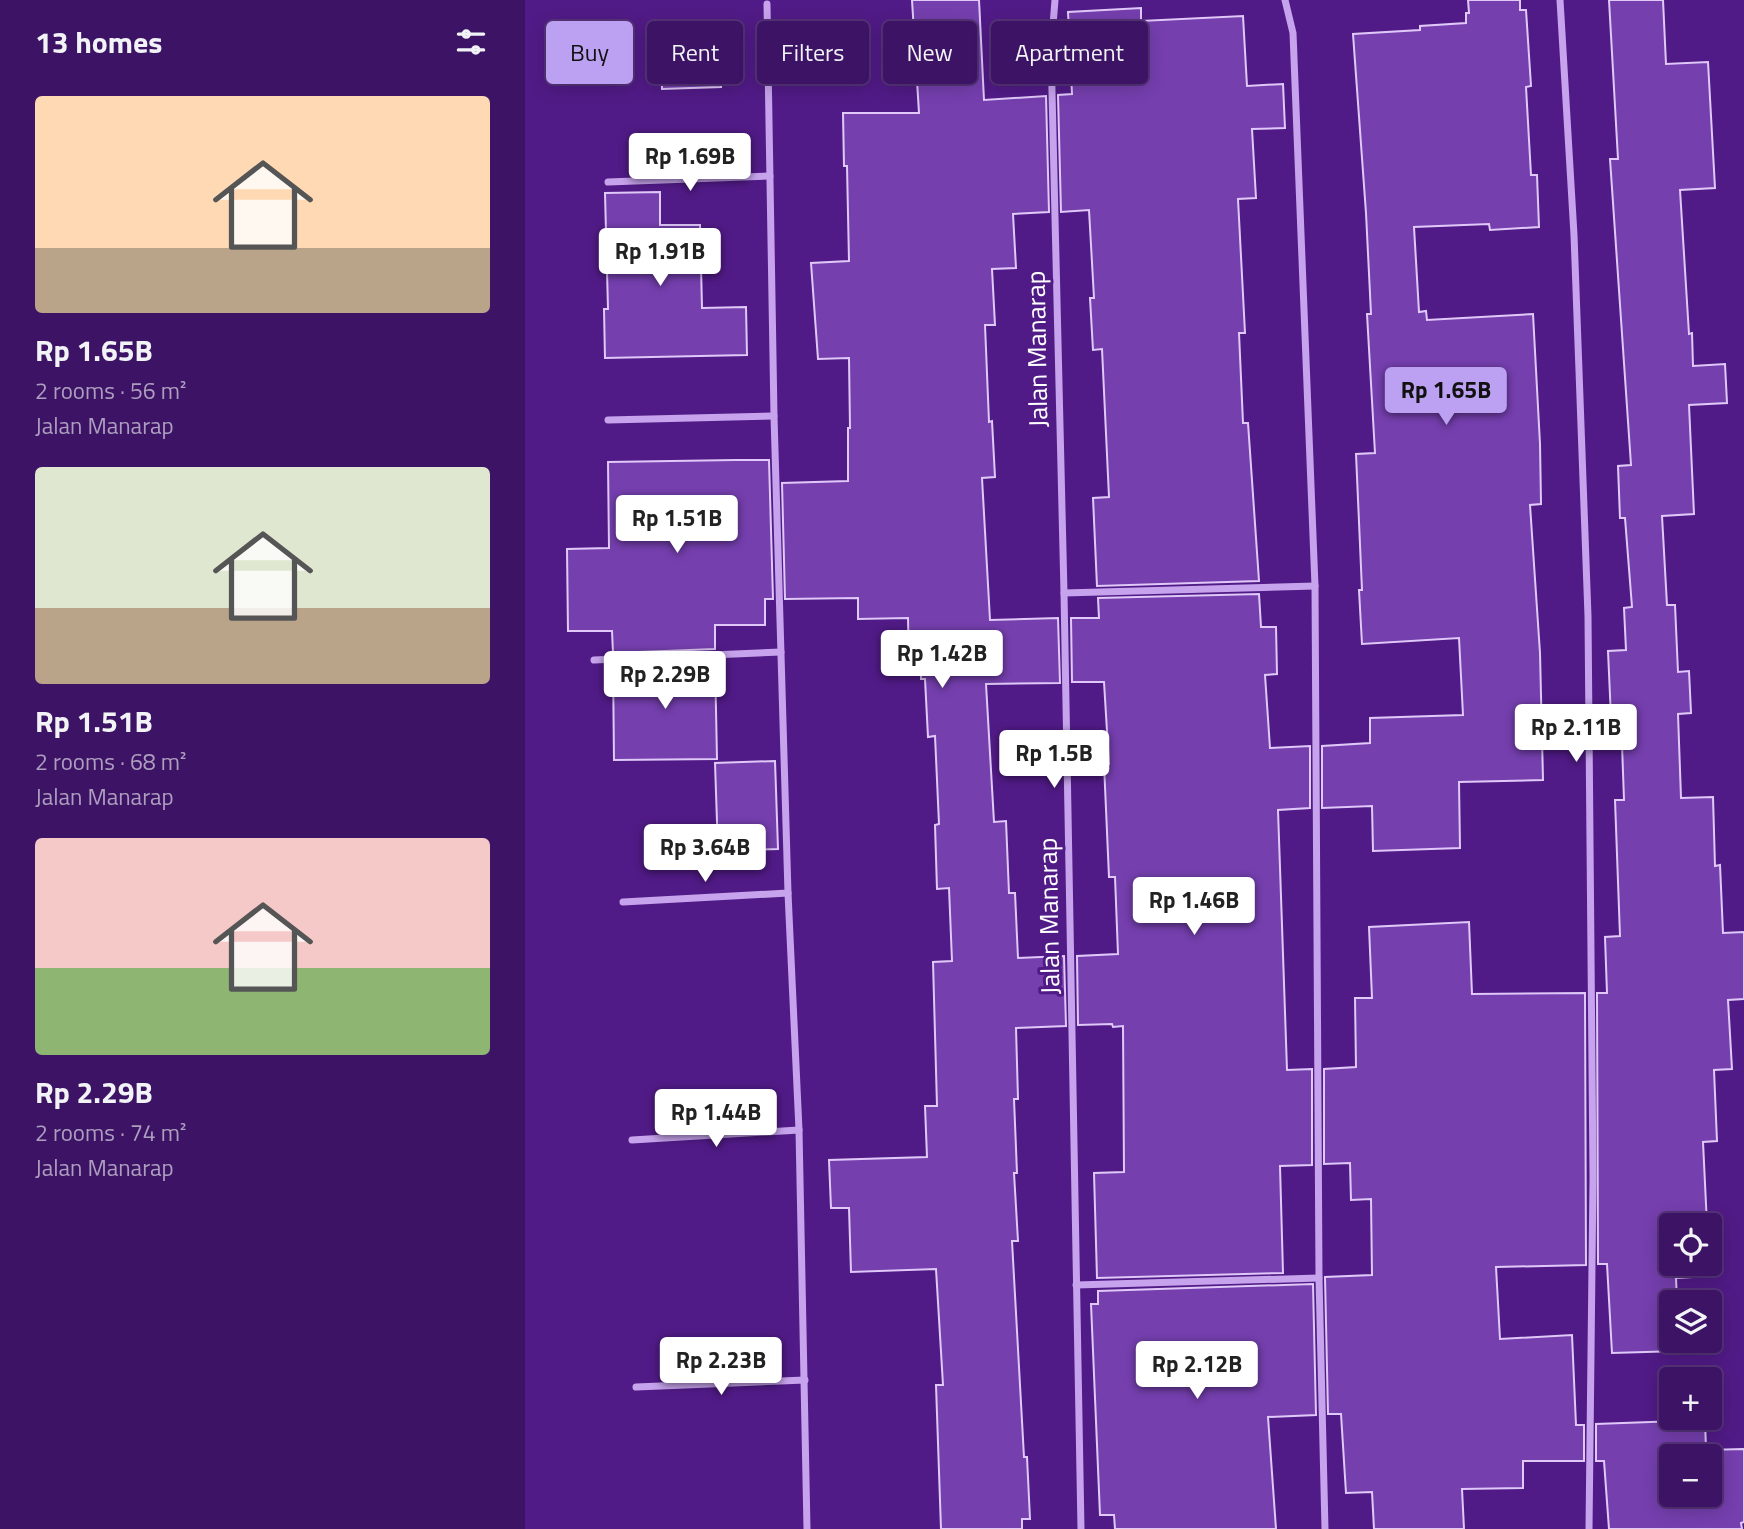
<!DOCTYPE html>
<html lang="en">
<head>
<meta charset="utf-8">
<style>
  :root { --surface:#3d1465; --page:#48216e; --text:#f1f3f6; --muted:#ad9ebf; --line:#563379; --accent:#bca0f2 }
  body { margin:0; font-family:"Titillium Web",sans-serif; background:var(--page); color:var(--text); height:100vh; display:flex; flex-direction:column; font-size:26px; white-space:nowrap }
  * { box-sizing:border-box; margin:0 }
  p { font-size:23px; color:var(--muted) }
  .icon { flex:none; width:38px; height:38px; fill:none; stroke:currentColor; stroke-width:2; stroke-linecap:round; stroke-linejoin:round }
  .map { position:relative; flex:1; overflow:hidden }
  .panel { display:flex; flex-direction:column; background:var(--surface); width:525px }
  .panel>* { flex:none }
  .banner { position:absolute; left:21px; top:21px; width:665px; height:63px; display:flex; gap:14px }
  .controls { position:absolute; left:1134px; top:1213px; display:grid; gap:14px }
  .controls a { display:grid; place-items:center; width:63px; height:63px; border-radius:7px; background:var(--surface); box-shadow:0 4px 18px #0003,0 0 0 2px var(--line); font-size:35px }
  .price { position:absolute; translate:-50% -60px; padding:0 16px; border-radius:7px; background:#fff; color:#222; font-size:23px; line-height:46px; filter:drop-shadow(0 2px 4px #0008) }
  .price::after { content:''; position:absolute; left:50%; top:42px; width:21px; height:16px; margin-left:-10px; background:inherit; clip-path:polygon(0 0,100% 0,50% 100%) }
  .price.on { background:var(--accent); color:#111 }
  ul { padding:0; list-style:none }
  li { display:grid; align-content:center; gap:14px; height:371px; padding:0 35px }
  li span { display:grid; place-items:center; height:217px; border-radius:7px; color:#555 }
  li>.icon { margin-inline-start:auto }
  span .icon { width:126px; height:126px; fill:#fffc; stroke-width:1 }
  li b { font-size:30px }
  h2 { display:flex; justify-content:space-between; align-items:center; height:84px; padding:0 35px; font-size:30px }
  .tag { padding:0 24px; border-radius:7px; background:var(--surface); box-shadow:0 4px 18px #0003,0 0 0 2px var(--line); font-size:24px; line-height:63px }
  .tag.on { background:var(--accent); color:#111 }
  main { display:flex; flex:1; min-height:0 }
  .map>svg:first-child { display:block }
</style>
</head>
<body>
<main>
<section class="panel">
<h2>13 homes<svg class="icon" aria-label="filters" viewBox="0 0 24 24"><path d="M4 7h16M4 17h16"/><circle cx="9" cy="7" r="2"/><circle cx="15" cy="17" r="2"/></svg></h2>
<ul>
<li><span style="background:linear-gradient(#ffd9b3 70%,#b9a48a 0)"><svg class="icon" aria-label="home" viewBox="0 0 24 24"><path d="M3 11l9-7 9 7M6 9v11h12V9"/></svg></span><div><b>Rp 1.65B</b><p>2 rooms · 56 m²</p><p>Jalan Manarap</p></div></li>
<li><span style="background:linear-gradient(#dfe7d0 65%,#b9a48a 0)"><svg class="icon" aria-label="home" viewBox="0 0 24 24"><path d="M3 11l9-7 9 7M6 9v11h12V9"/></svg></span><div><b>Rp 1.51B</b><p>2 rooms · 68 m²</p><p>Jalan Manarap</p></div></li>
<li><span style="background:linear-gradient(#f6c9c9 60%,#8fb573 0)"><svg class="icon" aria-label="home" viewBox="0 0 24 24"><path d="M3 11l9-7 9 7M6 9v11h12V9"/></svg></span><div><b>Rp 2.29B</b><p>2 rooms · 74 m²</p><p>Jalan Manarap</p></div></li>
</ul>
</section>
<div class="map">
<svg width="1219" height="1529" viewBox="0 0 1219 1529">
  <rect width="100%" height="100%" fill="#511b87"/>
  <!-- building -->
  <g fill="#753fae" stroke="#e0c9f9" stroke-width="2" fill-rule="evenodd">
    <polygon points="387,0 454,0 459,100 521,96 524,212 488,214 491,268 467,269 470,325 460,325 464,422 467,421 470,477 457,478 465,620 533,618 535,683 461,684 469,822 481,821 484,893 490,893 493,958 539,956 541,1026 491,1028 493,1099 489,1099 492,1173 489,1173 493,1241 487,1241 499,1457 502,1457 505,1519 497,1519 497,1529 416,1529 411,1385 418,1385 411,1269 326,1272 324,1208 306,1208 304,1160 402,1157 400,1106 412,1106 408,962 427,961 424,888 412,889 410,825 414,824 410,736 403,737 400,679 396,679 396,668 384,668 383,618 333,619 333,598 260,599 257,483 323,481 323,428 325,428 324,358 293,359 286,263 324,261 322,166 319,166 318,113 394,113"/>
    <polygon points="943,0 995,0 995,10 1001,10 1006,86 1001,87 1006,175 1012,175 1014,227 965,230 964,224 889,227 894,312 901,311 902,320 1008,314 1015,444 1016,504 1005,505 1015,653 1018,780 934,782 935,848 848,851 847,806 797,808 797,746 845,743 845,718 938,715 934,638 837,644 834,590 837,590 831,454 850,453 842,314 846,314 841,213 828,34 895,30 895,26 941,23 941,13 944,13"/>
    <polygon points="1084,0 1138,0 1141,64 1183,62 1190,188 1155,190 1164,334 1167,333 1168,366 1200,364 1202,403 1164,405 1169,514 1137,516 1142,605 1150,605 1153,672 1164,671 1166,713 1153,714 1156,798 1188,797 1190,866 1195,865 1198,933 1219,932 1219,999 1203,1000 1207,1069 1189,1070 1192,1141 1178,1142 1182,1225 1146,1225 1146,1264 1184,1264 1184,1276 1151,1278 1152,1302 1146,1302 1146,1340 1153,1340 1154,1351 1087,1353 1082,1264 1073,1264 1072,993 1082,993 1080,937 1095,936 1090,800 1099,800 1096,717 1086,718 1083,651 1101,650 1099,608 1107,607 1100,518 1095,518 1093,466 1106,465 1085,159 1093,159"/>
    <polygon points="616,8 616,21 718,16 722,86 758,84 760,128 727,129 731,198 713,199 720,333 714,333 718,423 723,423 734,581 572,586 568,498 584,497 577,349 568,350 565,298 569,298 564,210 536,212 533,95 547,94 543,12"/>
    <polygon points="194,39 196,87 137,89 136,41"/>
    <polygon points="135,192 135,225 175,225 177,308 221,307 222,355 80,358 79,309 83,309 80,193"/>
    <polygon points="211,460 244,460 248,599 240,599 240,625 190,625 190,649 88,653 87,631 43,631 42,549 84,548 83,462"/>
    <polygon points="734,594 736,627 751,627 752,674 740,675 745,748 785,746 785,808 753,810 762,1070 787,1069 787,1165 755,1166 758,1273 572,1278 569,1173 599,1172 598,1026 588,1027 587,1024 553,1025 552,956 593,954 590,877 584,877 579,764 584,764 579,682 547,682 546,618 574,618 573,598"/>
    <polygon points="190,661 192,759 89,760 88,665"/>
    <polygon points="250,761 253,849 193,851 190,763"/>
    <polygon points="944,922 947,994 1060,993 1061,1265 971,1267 975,1339 1047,1335 1051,1425 1059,1425 1059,1461 998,1461 998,1488 937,1489 939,1529 849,1529 847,1492 821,1493 816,1414 803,1414 800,1277 847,1275 846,1199 826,1200 825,1163 799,1164 799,1069 831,1067 830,998 847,998 844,927"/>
    <polygon points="788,1284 791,1415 743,1417 751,1529 590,1529 589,1515 575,1515 566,1304 573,1304 573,1291"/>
    <path d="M 1180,1420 L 1181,1450 L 1219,1449 L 1219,1522 L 1216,1523 L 1217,1529 L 1084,1529 L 1079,1461 L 1071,1461 L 1071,1424 ZM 1146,1456 L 1185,1456 L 1185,1494 L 1146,1494 Z"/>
  </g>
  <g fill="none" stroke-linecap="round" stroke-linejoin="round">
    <!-- minor -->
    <g stroke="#c6a3ec" stroke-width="7">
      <polyline points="530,0 526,50 539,593 556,1529"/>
      <polyline points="760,0 768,33 790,586 794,1278 800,1529"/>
      <polyline points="1035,0 1049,235 1063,616 1068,1178 1064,1529"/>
      <polyline points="242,4 249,416 263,893 274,1130 282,1529"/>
      <polyline points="83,182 245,176"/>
      <polyline points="83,420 249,416"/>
      <polyline points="539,593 790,586"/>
      <polyline points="69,660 256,652"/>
      <polyline points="98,902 263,893"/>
      <polyline points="107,1140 274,1130"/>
      <polyline points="551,1285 794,1278"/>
      <polyline points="111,1387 280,1380"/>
    </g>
  </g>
  <g text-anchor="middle" stroke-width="6" stroke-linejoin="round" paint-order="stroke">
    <!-- street labels -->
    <g font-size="26" fill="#fff" stroke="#511b87">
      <text transform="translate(512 349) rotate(-91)" y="9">Jalan Manarap</text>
      <text transform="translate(524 916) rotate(-91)" y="9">Jalan Manarap</text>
    </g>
  </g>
</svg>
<div class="controls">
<a><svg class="icon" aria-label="locate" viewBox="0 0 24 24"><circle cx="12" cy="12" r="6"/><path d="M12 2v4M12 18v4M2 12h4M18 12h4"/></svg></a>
<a><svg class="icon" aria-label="layers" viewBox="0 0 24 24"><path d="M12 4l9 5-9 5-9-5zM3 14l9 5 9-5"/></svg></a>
<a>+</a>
<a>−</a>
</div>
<b class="price" style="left:165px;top:193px">Rp 1.69B</b>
<b class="price" style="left:135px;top:288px">Rp 1.91B</b>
<b class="price on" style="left:921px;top:427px">Rp 1.65B</b>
<b class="price" style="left:152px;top:555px">Rp 1.51B</b>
<b class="price" style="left:417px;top:690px">Rp 1.42B</b>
<b class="price" style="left:140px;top:711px">Rp 2.29B</b>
<b class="price" style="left:1051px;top:764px">Rp 2.11B</b>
<b class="price" style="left:529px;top:790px">Rp 1.5B</b>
<b class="price" style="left:180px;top:884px">Rp 3.64B</b>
<b class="price" style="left:669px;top:937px">Rp 1.46B</b>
<b class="price" style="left:191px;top:1149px">Rp 1.44B</b>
<b class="price" style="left:196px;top:1397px">Rp 2.23B</b>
<b class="price" style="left:672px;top:1401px">Rp 2.12B</b>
<div class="banner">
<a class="tag on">Buy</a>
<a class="tag">Rent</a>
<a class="tag">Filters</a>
<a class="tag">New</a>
<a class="tag">Apartment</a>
</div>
</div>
</main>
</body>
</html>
